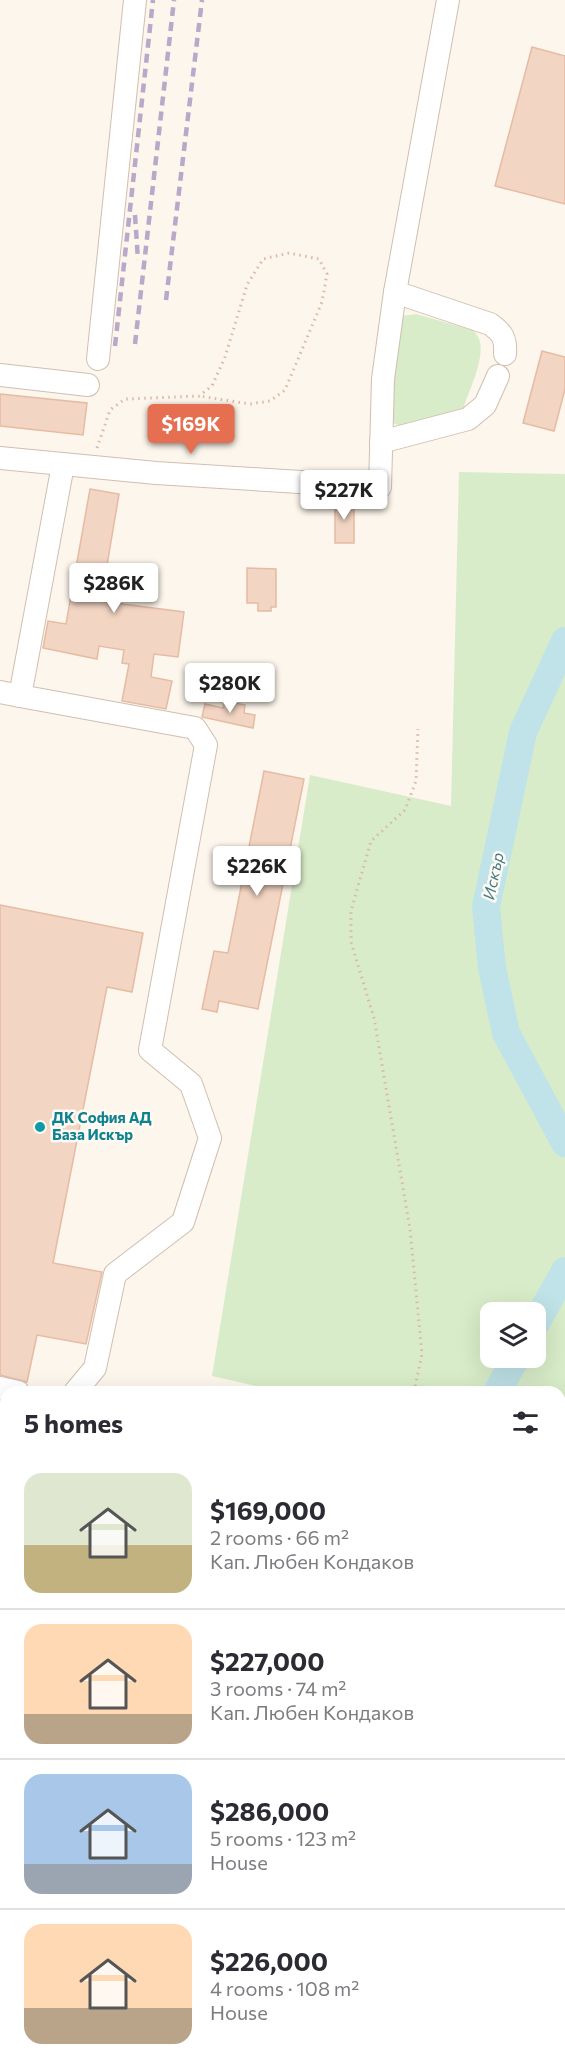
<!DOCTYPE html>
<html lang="en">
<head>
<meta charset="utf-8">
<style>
  :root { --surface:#fff; --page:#f7f7f7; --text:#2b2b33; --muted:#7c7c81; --line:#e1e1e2; --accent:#e76f51 }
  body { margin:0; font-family:Commissioner,sans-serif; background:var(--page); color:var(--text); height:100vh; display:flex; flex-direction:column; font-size:22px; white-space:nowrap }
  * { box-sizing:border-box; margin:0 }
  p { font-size:20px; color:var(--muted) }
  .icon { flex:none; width:33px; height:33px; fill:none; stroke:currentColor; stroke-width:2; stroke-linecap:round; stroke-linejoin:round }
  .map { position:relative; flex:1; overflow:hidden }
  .details { position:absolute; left:0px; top:1386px; width:566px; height:686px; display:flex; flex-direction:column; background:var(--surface); border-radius:18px 18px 0 0; box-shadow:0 6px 24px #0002 }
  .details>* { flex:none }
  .controls { position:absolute; left:480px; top:1302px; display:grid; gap:12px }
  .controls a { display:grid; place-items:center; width:66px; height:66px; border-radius:12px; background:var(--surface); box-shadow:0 6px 24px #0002; font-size:30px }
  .price { position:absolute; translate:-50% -51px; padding:0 14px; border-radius:6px; background:#fff; color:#222; font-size:20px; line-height:39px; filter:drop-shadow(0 2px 3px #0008) }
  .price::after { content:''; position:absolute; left:50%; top:36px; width:18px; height:14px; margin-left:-9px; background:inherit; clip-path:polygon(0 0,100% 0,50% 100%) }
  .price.selected { background:var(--accent); color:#fff }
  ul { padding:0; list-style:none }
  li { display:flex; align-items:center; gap:18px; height:150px; padding:0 24px }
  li+li { border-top:2px solid var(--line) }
  li span { display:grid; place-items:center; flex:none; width:168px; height:120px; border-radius:18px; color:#555 }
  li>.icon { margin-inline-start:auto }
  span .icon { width:72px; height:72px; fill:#fffc; stroke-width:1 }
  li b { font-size:26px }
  h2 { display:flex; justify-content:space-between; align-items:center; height:72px; padding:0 24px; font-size:26px }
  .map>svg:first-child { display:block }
</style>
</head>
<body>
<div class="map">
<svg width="565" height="2071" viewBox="0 0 565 2071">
  <rect width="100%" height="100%" fill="#fdf6ec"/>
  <!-- green -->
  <g fill="#d8ecc9" fill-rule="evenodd">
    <path d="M 416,314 L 472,330 C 493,344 470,387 464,407 L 458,413 L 404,426 L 394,424 L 388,412 L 402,316 Z"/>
    <path d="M 459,472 L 565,474 L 565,2071 L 0,2071 L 0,1849 L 6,1850 L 6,2066 L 560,2066 L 560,1392 L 282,1392 L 212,1376 L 310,775 L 451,806 ZM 536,1312 L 536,1358 L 490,1358 L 490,1312 Z"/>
  </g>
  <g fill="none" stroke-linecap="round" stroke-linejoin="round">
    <!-- river -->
    <g stroke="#bfe3e8" stroke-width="28">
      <polyline points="565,641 523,732 486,907 492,968 506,1033 565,1143"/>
      <polyline points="536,1323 565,1271"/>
      <polyline points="497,1392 516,1358"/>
      <polyline points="406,2071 408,2066"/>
    </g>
  </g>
  <!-- building -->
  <g fill="#f3d5c3" stroke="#e6bba3" stroke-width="1.5">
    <polygon points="532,47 565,56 565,204 495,186"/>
    <polygon points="542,351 565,357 565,389 554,431 523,423"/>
    <polygon points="0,394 87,403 83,435 0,426"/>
    <polygon points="90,489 119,494 102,595 108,596 107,602 184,612 178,657 154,654 151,677 172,681 166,709 122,701 129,664 122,663 124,650 99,646 97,659 43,648 48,621 66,624"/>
    <polygon points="335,498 354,499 354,543 335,543"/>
    <polygon points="247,568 276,569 276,607 271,607 271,611 258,611 258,603 247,603"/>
    <polygon points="225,701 245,705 244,713 255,715 253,728 202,717 205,704 223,708"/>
    <polygon points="264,771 304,779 258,1009 219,1001 217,1012 202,1009 214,951 228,953"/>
    <polygon points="0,905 143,933 132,992 107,987 53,1263 102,1272 86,1344 37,1335 27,1382 0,1375"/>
  </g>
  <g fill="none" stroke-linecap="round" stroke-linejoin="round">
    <defs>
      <g id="minor">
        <path d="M 395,292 L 490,324 C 503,333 506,339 505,354"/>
        <polyline points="98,359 135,0"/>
        <polyline points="0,375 88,385"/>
        <polyline points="381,442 468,419 485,405 498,376"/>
        <polyline points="0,458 156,473 380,487 383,379 395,292 448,0"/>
        <polyline points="0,692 20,696 63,465"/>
        <polyline points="20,696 195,728 206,745 150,1050 191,1084 210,1138 183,1222 115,1274 95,1368 75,1392"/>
        <polyline points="0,1388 18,1392"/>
      </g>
    </defs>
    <!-- minor casing -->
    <use href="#minor" stroke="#d1beb0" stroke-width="24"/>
    <!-- path -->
    <g stroke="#d9b8a5" stroke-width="3" stroke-dasharray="1.5 4.5" stroke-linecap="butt">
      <polyline points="97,448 110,410 125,399 199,396 212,386 225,357 247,285 263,259 289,253 319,259 327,274 322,302 285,390 270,401 250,404 199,396"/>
      <polyline points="414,1392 422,1354 410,1229 374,1018 351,942 351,911 371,841 405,810 416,781 418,729"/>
      <polyline points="0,1651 6,1649"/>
      <polyline points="124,2071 127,2066"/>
    </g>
    <!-- minor -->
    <use href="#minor" stroke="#fff" stroke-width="22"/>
    <!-- rail -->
    <g stroke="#b9a8c9" stroke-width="4.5" stroke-dasharray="9 6" stroke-linecap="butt">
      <polyline points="135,215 138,260"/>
      <polyline points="166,300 202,0"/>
      <polyline points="135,344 174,0"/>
      <polyline points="115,346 153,0"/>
    </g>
  </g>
  <!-- markers -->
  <circle fill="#0f9aa8" stroke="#fffaf3" stroke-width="2" cx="40" cy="1127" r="6"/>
  <g text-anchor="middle" stroke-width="5" stroke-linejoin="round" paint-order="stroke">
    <!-- culture labels -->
    <g font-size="15" font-weight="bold" fill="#0d838f" stroke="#fffaf3" text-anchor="start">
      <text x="52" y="1123">ДК София АД<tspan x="52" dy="17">База Искър</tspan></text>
    </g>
    <!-- water labels -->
    <g font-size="16" font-style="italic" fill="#437c86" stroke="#fffaf3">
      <text transform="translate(493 876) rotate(-78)" y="6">Искър</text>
    </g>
  </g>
</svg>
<div class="controls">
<a><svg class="icon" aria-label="layers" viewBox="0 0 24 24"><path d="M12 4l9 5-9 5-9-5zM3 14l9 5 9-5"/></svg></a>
</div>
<b class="price selected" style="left:191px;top:455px">$169K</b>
<b class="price" style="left:344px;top:521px">$227K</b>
<b class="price" style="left:114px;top:614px">$286K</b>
<b class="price" style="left:230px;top:714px">$280K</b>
<b class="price" style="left:257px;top:897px">$226K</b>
<section class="details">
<h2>5 homes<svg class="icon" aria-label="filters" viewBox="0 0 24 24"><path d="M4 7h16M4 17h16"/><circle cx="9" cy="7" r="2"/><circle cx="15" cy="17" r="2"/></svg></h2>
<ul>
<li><span style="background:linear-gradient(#dfe7d0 60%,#c2b280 0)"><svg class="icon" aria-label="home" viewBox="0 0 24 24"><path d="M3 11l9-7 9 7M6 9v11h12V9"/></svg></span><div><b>$169,000</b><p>2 rooms · 66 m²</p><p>Кап. Любен Кондаков</p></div></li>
<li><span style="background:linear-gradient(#ffd9b3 75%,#b9a48a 0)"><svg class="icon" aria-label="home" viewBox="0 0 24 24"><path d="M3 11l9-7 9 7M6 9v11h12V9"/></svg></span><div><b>$227,000</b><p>3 rooms · 74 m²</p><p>Кап. Любен Кондаков</p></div></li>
<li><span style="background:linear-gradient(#a9c7e8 75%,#9aa5b1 0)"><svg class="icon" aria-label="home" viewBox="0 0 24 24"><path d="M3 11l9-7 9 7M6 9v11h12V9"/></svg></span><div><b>$286,000</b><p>5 rooms · 123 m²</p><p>House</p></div></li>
<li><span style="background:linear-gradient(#ffd9b3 70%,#b9a48a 0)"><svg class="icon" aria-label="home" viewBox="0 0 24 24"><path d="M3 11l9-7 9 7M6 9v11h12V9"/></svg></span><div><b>$226,000</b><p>4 rooms · 108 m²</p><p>House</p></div></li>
</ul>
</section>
</div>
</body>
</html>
